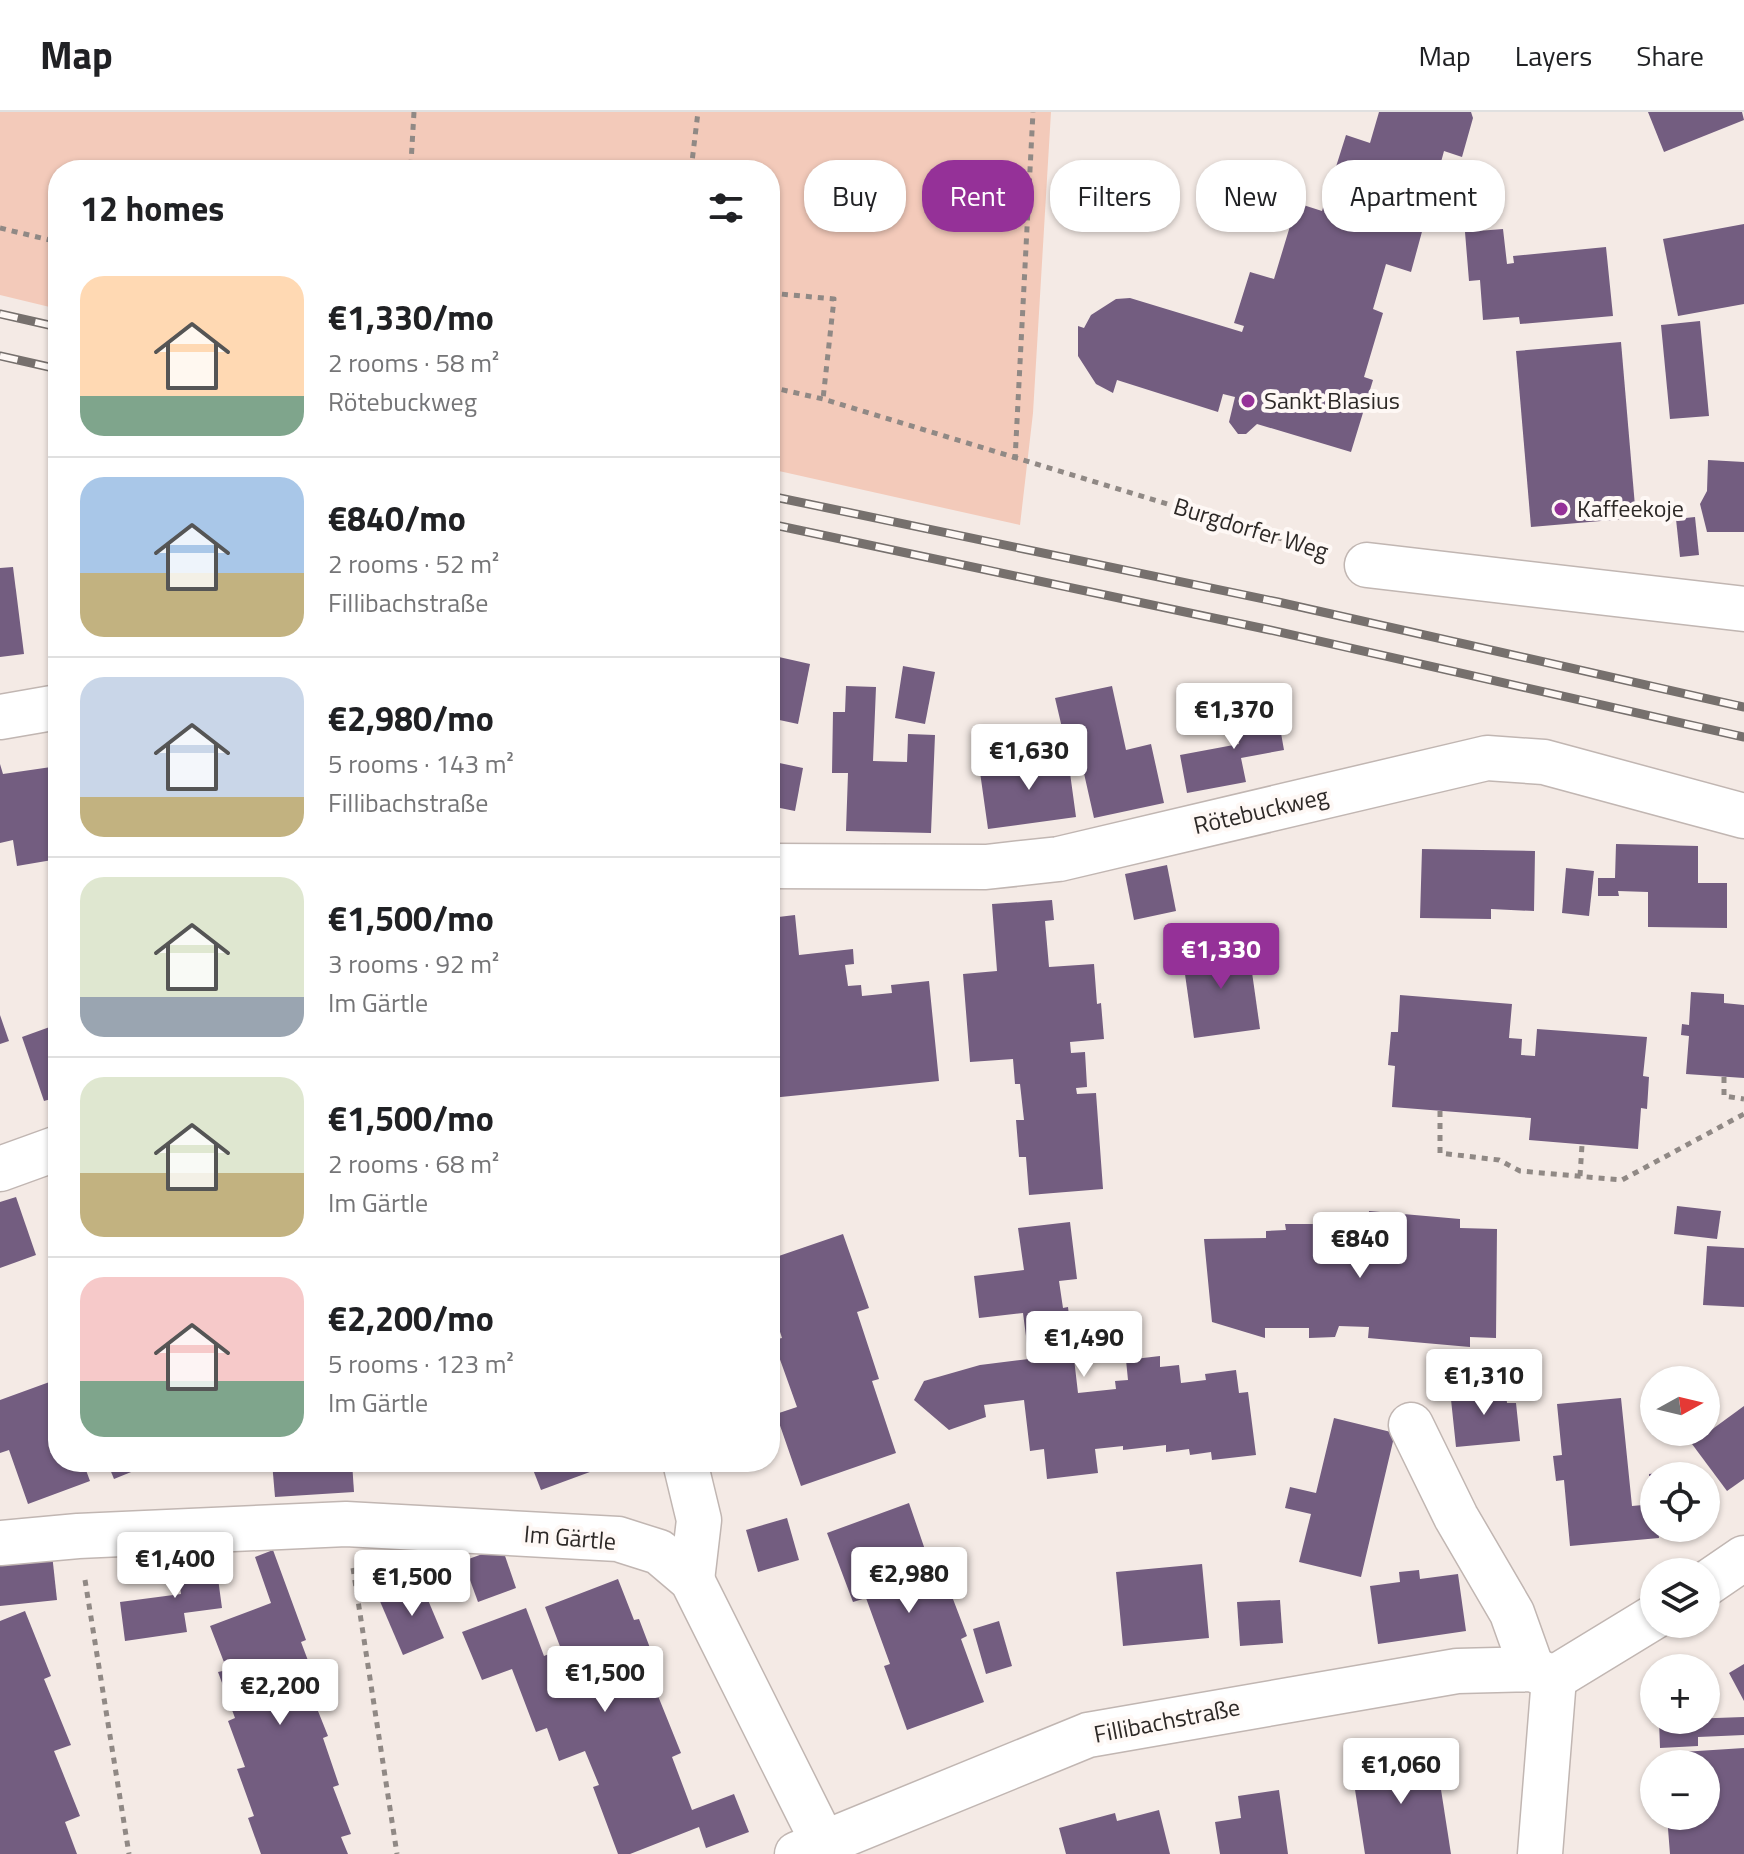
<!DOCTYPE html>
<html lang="en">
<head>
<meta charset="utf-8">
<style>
  :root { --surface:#fff; --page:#f2f2f2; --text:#202124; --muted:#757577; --line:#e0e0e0; --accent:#953198 }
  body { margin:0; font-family:"Titillium Web",sans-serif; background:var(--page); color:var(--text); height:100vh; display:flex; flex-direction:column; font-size:30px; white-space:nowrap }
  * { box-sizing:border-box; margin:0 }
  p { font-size:26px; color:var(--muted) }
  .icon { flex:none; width:44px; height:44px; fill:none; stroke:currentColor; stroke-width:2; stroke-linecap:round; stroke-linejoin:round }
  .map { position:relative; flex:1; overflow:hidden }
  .panel { position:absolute; left:48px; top:48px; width:732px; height:1312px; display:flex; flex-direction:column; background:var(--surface); border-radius:32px; box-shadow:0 2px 6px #0004 }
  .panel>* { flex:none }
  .banner { position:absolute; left:804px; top:48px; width:760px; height:72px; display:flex; gap:16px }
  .needle { width:52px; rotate:82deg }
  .fabs { position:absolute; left:1640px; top:1254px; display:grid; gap:16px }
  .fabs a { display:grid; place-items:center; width:80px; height:80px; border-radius:50%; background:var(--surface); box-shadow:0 2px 6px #0004; font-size:40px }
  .price { position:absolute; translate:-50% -68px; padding:0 18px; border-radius:8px; background:#fff; color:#222; font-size:26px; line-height:52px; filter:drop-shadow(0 2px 4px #0008) }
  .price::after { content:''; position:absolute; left:50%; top:48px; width:24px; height:18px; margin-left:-12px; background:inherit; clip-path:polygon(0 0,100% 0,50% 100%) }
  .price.selected { background:var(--accent); color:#fff }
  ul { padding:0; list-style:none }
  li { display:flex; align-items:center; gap:24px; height:200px; padding:0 32px }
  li+li { border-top:2px solid var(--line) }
  li span { display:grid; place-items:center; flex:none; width:224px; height:160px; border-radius:24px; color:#555 }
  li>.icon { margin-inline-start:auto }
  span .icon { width:96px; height:96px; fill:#fffc; stroke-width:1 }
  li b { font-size:34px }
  h2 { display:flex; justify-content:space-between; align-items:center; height:96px; padding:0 32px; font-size:34px }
  .tag { padding:0 28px; border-radius:32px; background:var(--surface); box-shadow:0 2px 6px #0004; font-size:28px; line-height:72px }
  .tag.selected { background:var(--accent); color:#fff }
  header { display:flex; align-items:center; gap:48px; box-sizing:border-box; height:112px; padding:0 40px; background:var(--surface); border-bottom:2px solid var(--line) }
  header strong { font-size:38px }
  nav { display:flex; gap:44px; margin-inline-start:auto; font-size:28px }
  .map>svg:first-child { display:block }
</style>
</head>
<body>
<header>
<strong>Map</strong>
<nav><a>Map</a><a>Layers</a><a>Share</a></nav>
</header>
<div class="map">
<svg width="1744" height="1742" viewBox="0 0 1744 1742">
  <rect width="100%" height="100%" fill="#f4eae5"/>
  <!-- green -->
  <polygon fill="#f3caba" points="0,0 1051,0 1033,301 1020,413 770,357 770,58 58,58 58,197 0,183"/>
  <!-- building -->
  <g fill="#735d80">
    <polygon points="1379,0 1471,0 1473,6 1462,45 1444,39 1411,160 1386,152 1373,197 1383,201 1364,265 1373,268 1351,340 1257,312 1246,322 1238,322 1229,310 1235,285 1223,282 1218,300 1117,268 1113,281 1096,272 1078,244 1078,214 1084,216 1091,203 1116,187 1130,186 1242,220 1244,214 1234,211 1250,160 1274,167 1297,91 1322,99 1346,23 1370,31"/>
    <polygon points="1648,0 1742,0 1744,8 1664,40"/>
    <polygon points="1744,112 1744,192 1678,204 1663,127"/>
    <polygon points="1503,117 1507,152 1514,151 1513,144 1606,135 1613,204 1520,212 1519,205 1483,208 1480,168 1469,169 1465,120"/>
    <polygon points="1700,209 1709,304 1670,307 1661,213"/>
    <polygon points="1621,230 1636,406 1531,415 1516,239"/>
    <polygon points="1708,348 1744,350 1744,420 1707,420 1700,392 1707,379"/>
    <polygon points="1695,405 1699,443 1680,445 1676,407"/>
    <polygon points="13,455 24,542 0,545 0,456"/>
    <polygon points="770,543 810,552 798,612 770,606"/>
    <polygon points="903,554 935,560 925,612 895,606"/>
    <polygon points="846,574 876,575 873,649 907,650 908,622 935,623 931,721 846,719 848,661 832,661 833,600 845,600"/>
    <polygon points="1112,574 1126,638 1151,632 1164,691 1094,706 1081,648 1070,650 1055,586"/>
    <polygon points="1276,593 1284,638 1241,646 1246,670 1187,681 1180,643 1239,632 1233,601"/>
    <polygon points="1067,639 1076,705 988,717 980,660 1031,653 1030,644"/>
    <polygon points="770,649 803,656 795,699 770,694"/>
    <polygon points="0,652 3,662 58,654 58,747 17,754 13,728 0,731"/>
    <polygon points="1616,732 1698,734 1698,771 1727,771 1727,816 1648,815 1648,780 1618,779 1619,784 1598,784 1598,766 1615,766"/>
    <polygon points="1422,737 1535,739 1534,799 1491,797 1491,807 1420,806"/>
    <polygon points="1167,753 1176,799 1134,808 1125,762"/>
    <polygon points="1566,756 1594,759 1589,804 1562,801"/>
    <polygon points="1052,788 1054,808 1045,809 1049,855 1094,852 1097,892 1101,891 1104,927 1070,930 1071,941 1085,940 1087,975 1076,976 1077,982 1096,981 1103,1077 1029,1083 1026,1045 1019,1045 1016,1008 1024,1008 1020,972 1015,972 1013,947 970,950 963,862 997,859 992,792"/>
    <polygon points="795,803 799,843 853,837 854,852 845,853 848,874 861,873 862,884 892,881 891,873 929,869 939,969 771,986 770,806"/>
    <polygon points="1248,832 1260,917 1194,926 1182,841"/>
    <polygon points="1691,880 1724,882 1724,891 1744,893 1744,966 1686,962 1689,924 1681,923 1682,912 1689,913"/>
    <polygon points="1400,883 1512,892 1509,926 1522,927 1521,943 1535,944 1537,917 1647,925 1643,964 1649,965 1647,997 1641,996 1638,1037 1529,1028 1531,1006 1392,995 1395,954 1388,953 1391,920 1398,920"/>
    <polygon points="0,903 9,929 0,932"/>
    <polygon points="58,912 58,985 44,989 22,925"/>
    <polygon points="16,1085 36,1143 0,1156 0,1090"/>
    <polygon points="1677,1094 1721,1099 1717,1127 1674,1122"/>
    <polygon points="1369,1099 1460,1107 1460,1116 1497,1117 1496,1226 1470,1225 1470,1235 1368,1226 1369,1215 1339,1214 1335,1225 1309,1226 1309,1216 1265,1216 1265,1226 1212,1210 1204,1127 1266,1126 1266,1119 1286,1118 1285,1112 1368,1112"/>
    <polygon points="1070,1110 1077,1167 1059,1169 1063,1196 1068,1195 1078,1281 1116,1277 1115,1269 1128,1268 1126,1248 1160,1244 1160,1255 1179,1253 1181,1271 1206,1268 1205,1262 1236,1258 1239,1281 1248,1280 1256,1343 1212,1348 1211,1340 1190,1343 1189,1337 1166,1340 1166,1333 1123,1338 1123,1334 1095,1337 1098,1361 1047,1367 1044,1337 1030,1339 1024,1288 984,1293 986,1305 949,1318 914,1288 924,1269 980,1253 1029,1247 1023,1201 979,1206 974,1164 1024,1158 1018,1116"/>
    <polygon points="843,1122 869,1196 857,1200 879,1267 872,1269 896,1341 801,1374 776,1302 797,1295 773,1228 782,1226 770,1189 770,1147"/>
    <polygon points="1707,1134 1744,1136 1744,1195 1703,1193"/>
    <polygon points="55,1268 58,1277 58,1350 83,1350 90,1369 28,1392 9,1338 0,1341 0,1288"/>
    <polygon points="1505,1273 1507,1291 1516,1291 1520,1329 1456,1335 1450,1278"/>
    <polygon points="1621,1286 1632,1394 1654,1392 1654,1416 1658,1416 1659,1426 1570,1434 1564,1368 1556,1369 1553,1344 1562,1343 1557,1292"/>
    <polygon points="1744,1294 1744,1367 1727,1379 1692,1332"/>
    <polygon points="1334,1306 1395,1321 1361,1465 1299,1450 1311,1402 1285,1396 1290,1375 1316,1381"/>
    <polygon points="107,1350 133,1350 136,1358 114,1367"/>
    <polygon points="272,1350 352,1350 354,1380 275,1385"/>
    <polygon points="530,1350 617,1350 541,1378"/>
    <polygon points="1676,1359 1680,1364 1649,1364 1649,1362"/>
    <polygon points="909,1391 933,1461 942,1458 967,1524 961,1527 984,1590 907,1618 884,1554 890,1552 866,1486 853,1490 827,1421"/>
    <polygon points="787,1406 799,1448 758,1460 746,1418"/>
    <polygon points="502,1435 516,1476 478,1490 463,1449"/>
    <polygon points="214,1437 222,1496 184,1501 187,1520 125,1529 120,1490 181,1482 176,1442"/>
    <polygon points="273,1438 306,1528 301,1530 318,1575 310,1579 328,1624 323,1626 339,1673 333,1675 351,1722 341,1725 348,1742 261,1742 248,1706 254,1704 237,1657 245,1655 228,1609 235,1606 218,1560 227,1558 210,1514 271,1491 255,1445"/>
    <polygon points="52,1442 57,1488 0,1494 0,1447"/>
    <polygon points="1202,1452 1209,1526 1123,1534 1116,1460"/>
    <polygon points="1419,1458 1420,1467 1458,1462 1466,1519 1378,1532 1370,1474 1400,1470 1399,1460"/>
    <polygon points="618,1467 634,1508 639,1507 663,1570 654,1574 681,1641 672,1645 692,1698 734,1682 749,1720 706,1736 699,1715 630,1742 618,1742 593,1675 599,1673 585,1639 559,1649 547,1616 536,1620 512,1557 482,1568 462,1520 526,1496 544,1544 561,1537 545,1495"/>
    <polygon points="420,1469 444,1526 403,1543 379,1487"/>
    <polygon points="1280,1488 1283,1531 1240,1534 1237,1490"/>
    <polygon points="25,1499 51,1564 44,1567 71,1633 54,1639 80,1704 65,1710 77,1742 0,1742 0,1509"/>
    <polygon points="999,1509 1012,1554 986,1562 973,1517"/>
    <polygon points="1744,1552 1744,1589 1729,1561"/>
    <polygon points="1744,1605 1744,1623 1698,1625 1698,1634 1660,1636 1659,1608"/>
    <polygon points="1744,1636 1744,1742 1670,1742 1667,1704 1706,1704 1706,1652 1683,1652 1682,1640"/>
    <polygon points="1435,1639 1451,1742 1365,1742 1351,1652"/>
    <polygon points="1279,1678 1288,1742 1220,1742 1215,1710 1241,1706 1238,1684"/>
    <polygon points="1159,1698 1170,1742 1066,1742 1059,1716 1115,1701 1117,1709"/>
  </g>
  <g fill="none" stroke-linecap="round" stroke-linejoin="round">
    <defs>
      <g id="minor">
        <polyline points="1367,453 1744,497"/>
        <polyline points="0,605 58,595"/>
        <polyline points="770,754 986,755 1059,747 1487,646 1544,650 1744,704"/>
        <polyline points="0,1057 58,1036"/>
        <polyline points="1411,1313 1456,1405 1512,1501 1532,1557"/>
        <polyline points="685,1350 699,1408 692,1468"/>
        <polyline points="0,1431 78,1424 346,1412 618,1427 659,1440 692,1468 823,1730"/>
        <polyline points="1706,1472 1744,1446"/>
        <polyline points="1554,1566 1654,1505"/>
        <polyline points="797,1742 1088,1623 1457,1559 1532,1557 1554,1566"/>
        <polyline points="1540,1742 1554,1566"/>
      </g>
    </defs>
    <!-- minor casing -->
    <use href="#minor" stroke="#c1b6b2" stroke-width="47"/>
    <!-- path -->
    <g stroke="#908985" stroke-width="5" stroke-dasharray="6 6" stroke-linecap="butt">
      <polyline points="414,0 411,51 472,58"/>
      <polyline points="691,58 698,0"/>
      <polyline points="0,116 58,130"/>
      <polyline points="770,181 834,187 823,287"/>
      <polyline points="770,275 823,287 1325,440"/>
      <polyline points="1015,348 1033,0"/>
      <polyline points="1724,965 1724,984 1744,987"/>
      <polyline points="1440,999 1440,1041 1499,1048 1520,1059 1622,1068 1744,1002"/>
      <polyline points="1580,1064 1582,1033"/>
      <polyline points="353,1456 397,1742"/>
      <polyline points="85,1468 129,1742"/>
    </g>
    <!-- minor -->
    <use href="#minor" stroke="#fff" stroke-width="44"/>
    <defs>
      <g id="rail">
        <polyline points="0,202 58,215"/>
        <polyline points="0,244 58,257"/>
        <polyline points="770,384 1278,490 1744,595"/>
        <polyline points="770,412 1270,518 1744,625"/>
      </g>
    </defs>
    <!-- rail casing -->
    <use href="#rail" stroke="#76706d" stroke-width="9"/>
    <!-- rail -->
    <use href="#rail" stroke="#fef8f5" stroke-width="6" stroke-dasharray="18" stroke-linecap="butt"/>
  </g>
  <!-- markers -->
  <g fill="#953198" stroke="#fef8f5" stroke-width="3">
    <circle cx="1248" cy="289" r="8"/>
    <circle cx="1561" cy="397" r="8"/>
  </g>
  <g text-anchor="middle" stroke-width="8" stroke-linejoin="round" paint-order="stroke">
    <!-- poi labels -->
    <g font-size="24" fill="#2d2927" stroke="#fef8f5" text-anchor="start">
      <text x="1264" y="297">Sankt Blasius</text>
      <text x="1577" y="405">Kaffeekoje</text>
    </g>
    <!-- street labels -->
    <g font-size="24" fill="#2d2927" stroke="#fef8f5">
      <text transform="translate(1251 417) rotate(17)" y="8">Burgdorfer Weg</text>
      <text transform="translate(1261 699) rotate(-13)" y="8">Rötebuckweg</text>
      <text transform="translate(570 1426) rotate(5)" y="8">Im Gärtle</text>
      <text transform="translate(1167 1609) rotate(-11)" y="8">Fillibachstraße</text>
    </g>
  </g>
</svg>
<div class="fabs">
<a><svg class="needle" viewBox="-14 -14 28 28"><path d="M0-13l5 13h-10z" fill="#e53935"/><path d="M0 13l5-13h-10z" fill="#757577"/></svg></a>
<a><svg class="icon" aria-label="locate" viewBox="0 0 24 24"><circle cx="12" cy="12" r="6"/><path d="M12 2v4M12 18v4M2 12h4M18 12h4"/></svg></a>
<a><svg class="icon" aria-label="layers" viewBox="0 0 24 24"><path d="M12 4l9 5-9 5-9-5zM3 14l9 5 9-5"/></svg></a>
<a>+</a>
<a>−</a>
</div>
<b class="price" style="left:1234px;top:639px">€1,370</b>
<b class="price" style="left:1029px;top:680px">€1,630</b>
<b class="price selected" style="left:1221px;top:879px">€1,330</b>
<b class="price" style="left:1360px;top:1168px">€840</b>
<b class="price" style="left:1084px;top:1267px">€1,490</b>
<b class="price" style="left:1484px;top:1305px">€1,310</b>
<b class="price" style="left:175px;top:1488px">€1,400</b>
<b class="price" style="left:909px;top:1503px">€2,980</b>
<b class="price" style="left:412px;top:1506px">€1,500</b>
<b class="price" style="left:605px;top:1602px">€1,500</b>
<b class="price" style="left:280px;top:1615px">€2,200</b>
<b class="price" style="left:1401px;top:1694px">€1,060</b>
<div class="banner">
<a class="tag">Buy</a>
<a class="tag selected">Rent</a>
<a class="tag">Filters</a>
<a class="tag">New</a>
<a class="tag">Apartment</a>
</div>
<section class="panel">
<h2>12 homes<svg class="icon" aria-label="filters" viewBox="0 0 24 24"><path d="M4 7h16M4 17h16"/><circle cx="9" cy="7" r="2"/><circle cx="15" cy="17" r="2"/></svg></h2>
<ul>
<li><span style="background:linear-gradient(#ffd9b3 75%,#7fa58c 0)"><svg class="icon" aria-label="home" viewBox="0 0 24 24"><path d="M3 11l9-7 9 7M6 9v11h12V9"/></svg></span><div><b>€1,330/mo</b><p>2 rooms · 58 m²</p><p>Rötebuckweg</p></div></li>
<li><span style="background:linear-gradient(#a9c7e8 60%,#c2b280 0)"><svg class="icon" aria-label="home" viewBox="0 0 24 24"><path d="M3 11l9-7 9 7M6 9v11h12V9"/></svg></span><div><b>€840/mo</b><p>2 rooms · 52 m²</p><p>Fillibachstraße</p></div></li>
<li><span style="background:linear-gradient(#c9d6e8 75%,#c2b280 0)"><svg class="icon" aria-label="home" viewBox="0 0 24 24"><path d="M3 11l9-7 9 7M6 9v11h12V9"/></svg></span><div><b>€2,980/mo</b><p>5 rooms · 143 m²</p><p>Fillibachstraße</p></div></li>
<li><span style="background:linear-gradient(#dfe7d0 75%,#9aa5b1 0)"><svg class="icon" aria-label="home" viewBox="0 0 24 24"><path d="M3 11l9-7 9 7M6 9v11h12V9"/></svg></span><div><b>€1,500/mo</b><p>3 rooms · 92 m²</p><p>Im Gärtle</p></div></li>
<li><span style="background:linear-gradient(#dfe7d0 60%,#c2b280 0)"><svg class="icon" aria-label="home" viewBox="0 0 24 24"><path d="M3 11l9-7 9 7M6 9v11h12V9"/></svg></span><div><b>€1,500/mo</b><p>2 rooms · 68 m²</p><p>Im Gärtle</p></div></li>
<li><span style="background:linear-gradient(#f6c9c9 65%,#7fa58c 0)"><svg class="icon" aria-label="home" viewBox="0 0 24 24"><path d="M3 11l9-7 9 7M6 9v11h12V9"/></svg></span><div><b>€2,200/mo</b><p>5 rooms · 123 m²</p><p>Im Gärtle</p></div></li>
</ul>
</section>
</div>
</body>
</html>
